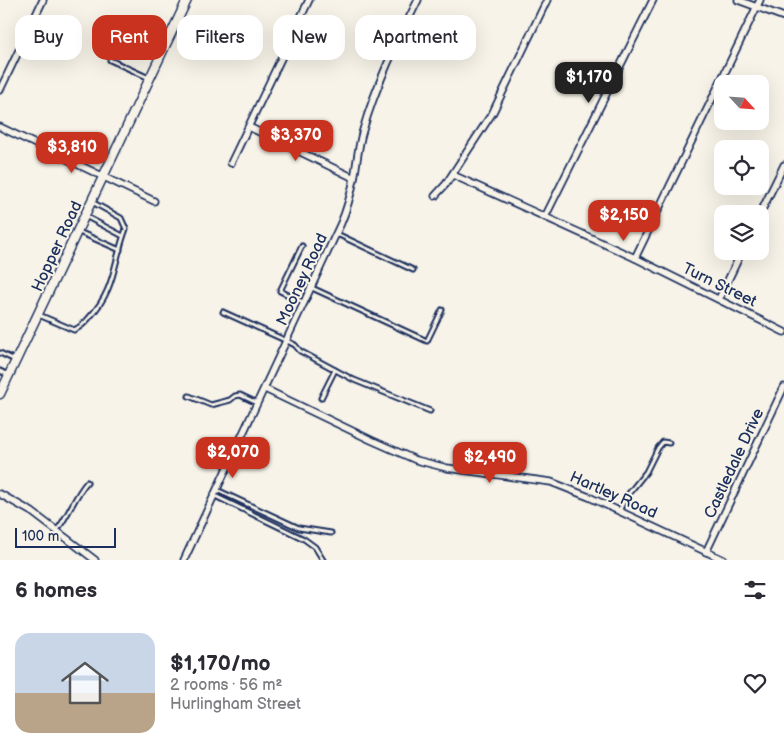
<!DOCTYPE html>
<html lang="en">
<head>
<meta charset="utf-8">
<style>
  :root { --surface:#fff; --page:#f2f2f3; --text:#2b2b33; --muted:#7c7c81; --accent:#c8321e }
  body { margin:0; font-family:"Balsamiq Sans",sans-serif; background:var(--page); color:var(--text); height:100vh; display:flex; flex-direction:column; font-size:19px; white-space:nowrap }
  * { box-sizing:border-box; margin:0 }
  p { font-size:16px; color:var(--muted) }
  .icon { flex:none; width:28px; height:28px; fill:none; stroke:currentColor; stroke-width:2; stroke-linecap:round; stroke-linejoin:round }
  .map { position:relative; height:560px; overflow:hidden }
  .panel { display:flex; flex-direction:column; background:var(--surface); flex:1 }
  .panel>* { flex:none }
  .guide { position:absolute; left:15px; top:15px; width:500px; height:45px; display:flex; gap:10px }
  .needle { width:32px; rotate:116deg }
  .controls { position:absolute; left:714px; top:75px; display:grid; gap:10px }
  .controls a { display:grid; place-items:center; width:55px; height:55px; border-radius:10px; background:var(--surface); box-shadow:0 5px 20px #0002; font-size:25px }
  .scale { position:absolute; left:15px; bottom:12px; width:101px; box-sizing:border-box; padding-left:5px; border:2px solid #1b2f5e; border-top:0; font-size:14px; line-height:18px; white-space:nowrap; color:#1b2f5e; -webkit-text-stroke:4px #f7f3e8; paint-order:stroke }
  .price { position:absolute; translate:-50% -42px; padding:0 11px; border-radius:10px; background:var(--accent); color:#fff; font-size:16px; line-height:32px; filter:drop-shadow(0 1px 2px #0008) }
  .price::after { content:''; position:absolute; left:50%; top:30px; width:15px; height:11px; margin-left:-8px; background:inherit; clip-path:polygon(0 0,100% 0,50% 100%) }
  .price.current { background:#222; color:#fff }
  ul { padding:0; list-style:none }
  li { display:flex; align-items:center; gap:15px; height:125px; padding:0 15px }
  li span { display:grid; place-items:center; flex:none; width:140px; height:100px; border-radius:15px; color:#555 }
  li>.icon { margin-inline-start:auto }
  span .icon { width:60px; height:60px; fill:#fffc; stroke-width:1 }
  li b { font-size:21px }
  h2 { display:flex; justify-content:space-between; align-items:center; height:60px; padding:0 15px; font-size:21px }
  .tag { padding:0 18px; border-radius:15px; background:var(--surface); box-shadow:0 5px 20px #0002; font-size:18px; line-height:45px }
  .tag.current { background:var(--accent); color:#fff }
  .map>svg:first-child { display:block }
</style>
</head>
<body>
<div class="map">
<svg width="784" height="560" viewBox="0 0 784 560">
  <rect width="100%" height="100%" fill="#f7f3e8"/>
  <filter id="ink" filterUnits="userSpaceOnUse"><feTurbulence type="fractalNoise" baseFrequency=".02" numOctaves="2"/><feDisplacementMap in="SourceGraphic" scale="10" xChannelSelector="R" yChannelSelector="G"/><feConvolveMatrix kernelMatrix="1 2 1 2 8 2 1 2 1" color-interpolation-filters="sRGB"/></filter>
  <g filter="url(#ink)">
    <g fill="none" stroke-linecap="round" stroke-linejoin="round">
      <defs>
        <g id="lane">
          <polyline points="110,60 149,78"/>
          <polyline points="85,216 123,236"/>
          <polyline points="79,232 120,250"/>
          <polyline points="337,234 413,270"/>
          <polyline points="302,246 280,291 305,303"/>
          <polyline points="312,288 427,341 442,310"/>
          <polyline points="223,312 287,341 295,345 300,351 354,380 430,411"/>
          <path d="M 39,315 L 74,330 C 81,327 85,323 89,318 C 116,289 113,263 126,229 L 121,218 L 92,202"/>
          <polyline points="0,353 15,360"/>
          <polyline points="0,371 8,375"/>
          <polyline points="189,396 211,405 230,400 235,396 240,395 257,403"/>
          <polyline points="321,398 335,370"/>
          <polyline points="217,490 299,528 331,533"/>
          <polyline points="215,496 304,539 315,547 323,560"/>
          <polyline points="619,511 626,497 646,472 658,448 663,442 669,443"/>
          <path d="M 57,530 C 69,515 74,497 87,482"/>
        </g>
        <g id="street">
          <polyline points="738,0 784,17"/>
          <polyline points="0,90 43,0"/>
          <polyline points="0,127 154,201"/>
          <polyline points="249,127 354,178"/>
          <polyline points="231,163 309,0"/>
          <polyline points="453,175 635,258 784,332"/>
          <polyline points="435,196 446,184 493,112 547,0"/>
          <polyline points="760,214 784,165"/>
          <polyline points="545,217 653,0"/>
          <polyline points="635,258 760,0"/>
          <polyline points="719,299 742,251"/>
          <polyline points="265,389 371,440 416,460 447,468 551,482 589,497 724,560"/>
          <polyline points="0,494 32,512 95,560"/>
          <polyline points="706,552 784,387"/>
          <path d="M 184,560 L 341,223 C 347,209 351,194 354,179 C 357,163 358,146 363,130 C 376,85 397,42 418,0"/>
        </g>
        <polyline id="secondary" points="0,394 187,0"/>
      </defs>
      <!-- lane casing -->
      <use href="#lane" stroke="#1b2f5e" stroke-width="7"/>
      <!-- street casing -->
      <use href="#street" stroke="#1b2f5e" stroke-width="9"/>
      <!-- secondary casing -->
      <use href="#secondary" stroke="#1b2f5e" stroke-width="11"/>
      <!-- lane -->
      <use href="#lane" stroke="#f7f3e8" stroke-width="3"/>
      <!-- street -->
      <use href="#street" stroke="#f7f3e8" stroke-width="5.5"/>
      <!-- secondary -->
      <use href="#secondary" stroke="#f7f3e8" stroke-width="8"/>
    </g>
  </g>
  <g text-anchor="middle" stroke-width="4" stroke-linejoin="round" paint-order="stroke">
    <!-- street labels -->
    <g font-size="16" fill="#1b2f5e" stroke="#f7f3e8">
      <text transform="translate(56 246) rotate(-65)" y="6">Hopper Road</text>
      <text transform="translate(301 279) rotate(-65)" y="6">Mooney Road</text>
      <text transform="translate(720 284) rotate(26)" y="6">Turn Street</text>
      <text transform="translate(733 463) rotate(-65)" y="6">Castledale Drive</text>
      <text transform="translate(614 494) rotate(24)" y="6">Hartley Road</text>
    </g>
  </g>
</svg>
<div class="controls">
<a><svg class="needle" viewBox="-14 -14 28 28"><path d="M0-13l5 13h-10z" fill="#e53935"/><path d="M0 13l5-13h-10z" fill="#7c7c81"/></svg></a>
<a><svg class="icon" aria-label="locate" viewBox="0 0 24 24"><circle cx="12" cy="12" r="6"/><path d="M12 2v4M12 18v4M2 12h4M18 12h4"/></svg></a>
<a><svg class="icon" aria-label="layers" viewBox="0 0 24 24"><path d="M12 4l9 5-9 5-9-5zM3 14l9 5 9-5"/></svg></a>
</div>
<div class="scale">100 m</div>
<b class="price current" style="left:589px;top:104px">$1,170</b>
<b class="price" style="left:296px;top:162px">$3,370</b>
<b class="price" style="left:72px;top:174px">$3,810</b>
<b class="price" style="left:624px;top:242px">$2,150</b>
<b class="price" style="left:233px;top:479px">$2,070</b>
<b class="price" style="left:490px;top:484px">$2,490</b>
<div class="guide">
<a class="tag">Buy</a>
<a class="tag current">Rent</a>
<a class="tag">Filters</a>
<a class="tag">New</a>
<a class="tag">Apartment</a>
</div>
</div>
<section class="panel">
<h2>6 homes<svg class="icon" aria-label="filters" viewBox="0 0 24 24"><path d="M4 7h16M4 17h16"/><circle cx="9" cy="7" r="2"/><circle cx="15" cy="17" r="2"/></svg></h2>
<ul>
<li><span style="background:linear-gradient(#c9d6e8 60%,#b9a48a 0)"><svg class="icon" aria-label="home" viewBox="0 0 24 24"><path d="M3 11l9-7 9 7M6 9v11h12V9"/></svg></span><div><b>$1,170/mo</b><p>2 rooms · 56 m²</p><p>Hurlingham Street</p></div><svg class="icon" aria-label="heart" viewBox="0 0 24 24"><path d="M12 20l-8-8c-3-5 5-10 8-4 3-6 11-1 8 4z"/></svg></li>
</ul>
</section>
</body>
</html>
